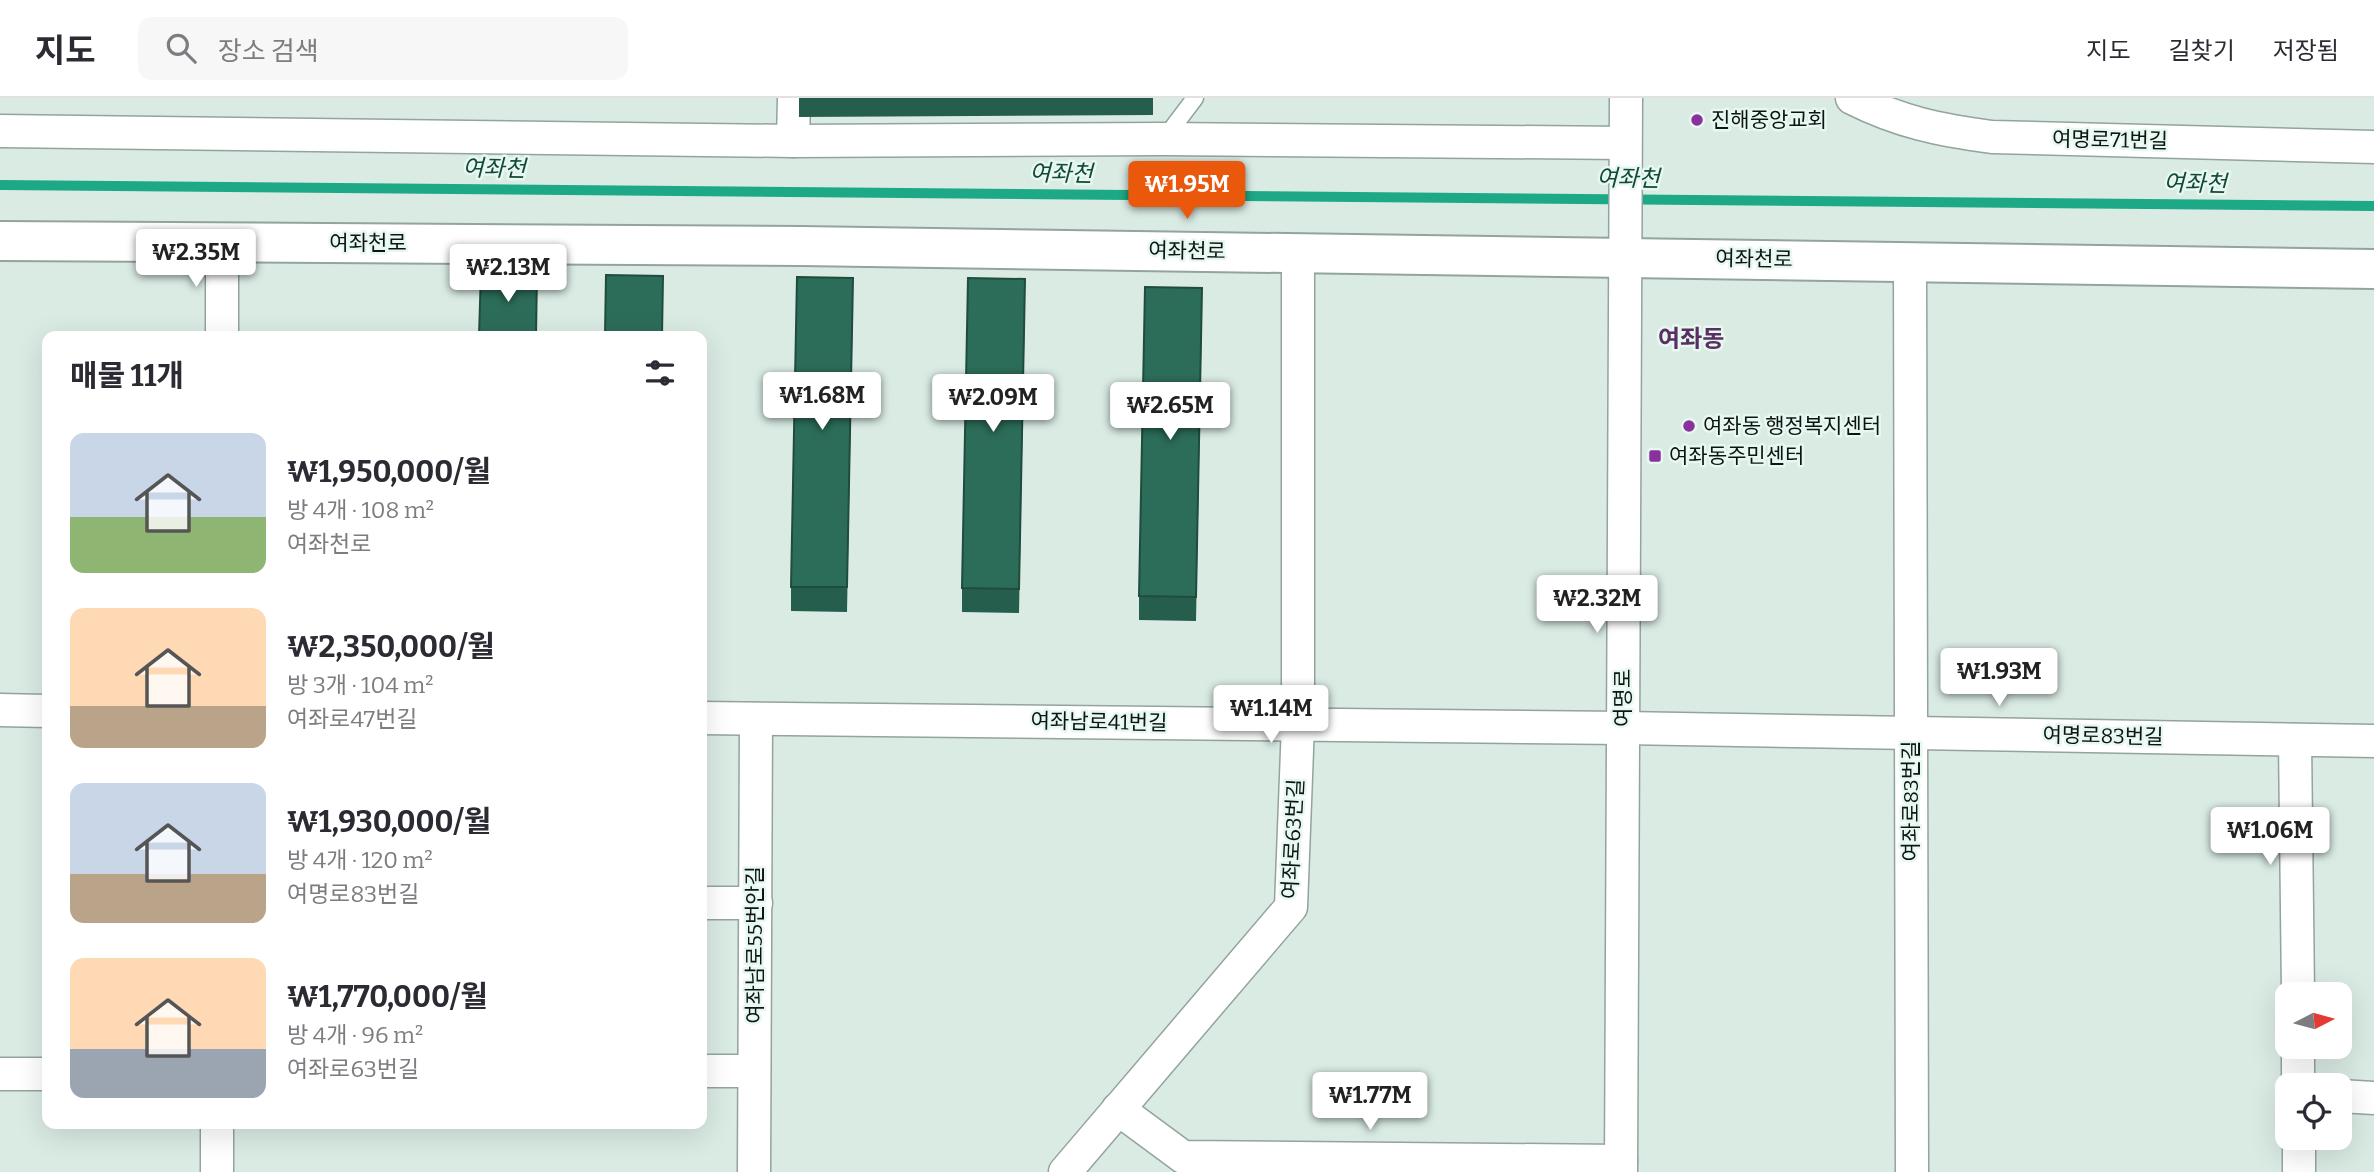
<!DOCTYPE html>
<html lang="ko">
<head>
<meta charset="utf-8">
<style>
  :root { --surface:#fff; --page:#f7f7f7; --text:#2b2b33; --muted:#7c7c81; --line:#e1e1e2; --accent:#ea580c }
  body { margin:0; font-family:Bitter,"Noto Sans KR",serif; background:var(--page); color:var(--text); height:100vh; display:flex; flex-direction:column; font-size:26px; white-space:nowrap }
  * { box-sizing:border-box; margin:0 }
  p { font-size:23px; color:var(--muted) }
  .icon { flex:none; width:38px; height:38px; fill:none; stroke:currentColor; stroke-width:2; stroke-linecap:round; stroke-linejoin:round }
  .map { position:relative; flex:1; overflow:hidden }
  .side { position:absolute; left:42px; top:233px; width:665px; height:798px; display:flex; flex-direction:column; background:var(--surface); border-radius:14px; box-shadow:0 7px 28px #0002 }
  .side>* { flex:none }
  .needle { width:46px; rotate:84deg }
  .tools { position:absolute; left:2275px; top:884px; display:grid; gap:14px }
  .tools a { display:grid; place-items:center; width:77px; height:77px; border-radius:14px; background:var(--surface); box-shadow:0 7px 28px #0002; font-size:35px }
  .price { position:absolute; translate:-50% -60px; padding:0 16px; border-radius:7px; background:#fff; color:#222; font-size:23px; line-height:46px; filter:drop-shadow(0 2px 4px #0008) }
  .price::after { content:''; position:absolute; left:50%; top:42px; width:21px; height:16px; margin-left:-10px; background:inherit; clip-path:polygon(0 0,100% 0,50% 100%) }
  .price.selected { background:var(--accent); color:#fff }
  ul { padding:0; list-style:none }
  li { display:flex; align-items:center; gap:21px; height:175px; padding:0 28px }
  li span { display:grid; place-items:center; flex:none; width:196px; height:140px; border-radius:14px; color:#555 }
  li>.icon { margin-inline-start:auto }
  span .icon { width:84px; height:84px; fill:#fffc; stroke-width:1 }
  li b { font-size:30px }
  h2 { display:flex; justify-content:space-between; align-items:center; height:84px; padding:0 28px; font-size:30px }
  header { display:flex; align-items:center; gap:42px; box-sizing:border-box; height:98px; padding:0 35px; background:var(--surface); border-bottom:2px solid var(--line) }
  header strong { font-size:33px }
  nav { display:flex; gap:38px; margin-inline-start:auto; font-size:24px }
  .search { width:490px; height:63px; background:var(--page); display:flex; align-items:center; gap:18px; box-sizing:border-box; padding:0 24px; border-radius:14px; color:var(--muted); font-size:26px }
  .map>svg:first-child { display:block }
</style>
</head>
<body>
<header>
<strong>지도</strong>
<div class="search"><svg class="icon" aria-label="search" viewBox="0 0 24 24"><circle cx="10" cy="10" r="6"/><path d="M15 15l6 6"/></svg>장소 검색</div>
<nav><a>지도</a><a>길찾기</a><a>저장됨</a></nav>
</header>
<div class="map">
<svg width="2374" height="1074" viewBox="0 0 2374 1074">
  <rect width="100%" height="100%" fill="#daebe4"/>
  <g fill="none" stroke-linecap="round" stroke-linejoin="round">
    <!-- stream -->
    <polyline stroke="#1da986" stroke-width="10" points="0,87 2374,108"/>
    <defs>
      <polyline id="lane" points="1164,41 1195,0"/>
      <g id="street">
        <path d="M 1852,0 C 1900,24 1939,32 1992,39 L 2374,49"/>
        <polyline points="0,33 793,43 1164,41 1625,45"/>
        <polyline points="793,43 794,0"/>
        <polyline points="1910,163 1912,1074"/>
        <polyline points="222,238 222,144"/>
        <polyline points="0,612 47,613"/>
        <polyline points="702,620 1623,630 2374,643"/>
        <polyline points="2295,642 2298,896"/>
        <polyline points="702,805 756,805"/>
        <polyline points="2298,948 2298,987"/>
        <polyline points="702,973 754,973"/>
        <polyline points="0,976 47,976"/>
        <polyline points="2340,998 2374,1000"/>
        <polyline points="1118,1011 1183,1059 1621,1063"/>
        <polyline points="2299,1040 2299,1074"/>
        <polyline points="217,1074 217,1026"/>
        <polyline points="754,1074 756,621"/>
        <polyline points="1065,1074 1291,809 1298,626 1298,155"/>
        <polyline points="1621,1074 1626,0"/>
      </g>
      <polyline id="secondary" points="0,143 801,148 2374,171"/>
    </defs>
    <!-- lane casing -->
    <use href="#lane" stroke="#93a39d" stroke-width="19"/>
    <!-- street casing -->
    <use href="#street" stroke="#93a39d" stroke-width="35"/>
    <!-- secondary casing -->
    <use href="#secondary" stroke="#93a39d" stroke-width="42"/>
    <!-- lane -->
    <use href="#lane" stroke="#fff" stroke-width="16"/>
    <!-- street -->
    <use href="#street" stroke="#fff" stroke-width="32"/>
    <!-- secondary -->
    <use href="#secondary" stroke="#fff" stroke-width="38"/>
  </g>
  <!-- wall -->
  <g fill="#265e4d">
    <polygon points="799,0 1153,0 1153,17 799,19"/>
    <polygon points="853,204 847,514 791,513 791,489"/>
    <polygon points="1025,206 1019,515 962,514 962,490"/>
    <polygon points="1202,214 1196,523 1139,522 1139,498"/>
  </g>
  <!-- building -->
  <g fill="#2c6d59" stroke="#1f4c3e" stroke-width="2">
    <polygon points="481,173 537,175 536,238 479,238"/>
    <polygon points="606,177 663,178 662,238 605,238"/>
    <polygon points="797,179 853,180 847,489 791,489"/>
    <polygon points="968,180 1025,181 1019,491 962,490"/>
    <polygon points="1145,189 1202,190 1196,499 1139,498"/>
  </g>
  <!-- markers -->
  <g fill="#8a319d" stroke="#e7f8f1" stroke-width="2.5">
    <circle cx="1697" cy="22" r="7"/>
    <circle cx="1689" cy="328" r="7"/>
    <rect x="1648" y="351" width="14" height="14" rx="3.5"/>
  </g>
  <g text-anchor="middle" stroke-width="5" stroke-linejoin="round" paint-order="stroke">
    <!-- poi labels -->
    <g font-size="21" fill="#0e1412" stroke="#e7f8f1" text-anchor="start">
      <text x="1711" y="29">진해중앙교회</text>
      <text x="1703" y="335">여좌동 행정복지센터</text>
      <text x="1669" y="365">여좌동주민센터</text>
    </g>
    <!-- street labels -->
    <g font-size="21" fill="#0e1412" stroke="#e7f8f1">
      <text transform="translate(2110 42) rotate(1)" y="7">여명로71번길</text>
      <text x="368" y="152">여좌천로</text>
      <text transform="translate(1187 153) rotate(1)" y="7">여좌천로</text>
      <text transform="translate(1754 161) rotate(1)" y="7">여좌천로</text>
      <text transform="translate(1623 600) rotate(-90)" y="7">여명로</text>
      <text transform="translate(1099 624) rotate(1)" y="7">여좌남로41번길</text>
      <text transform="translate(2103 638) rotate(1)" y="7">여명로83번길</text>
      <text transform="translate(1911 703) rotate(-90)" y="7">여좌로83번길</text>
      <text transform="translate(1293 741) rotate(-87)" y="7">여좌로63번길</text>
      <text transform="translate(755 847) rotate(-90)" y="7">여좌남로55번안길</text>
    </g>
    <!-- water labels -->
    <g font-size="23" font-style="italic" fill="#134939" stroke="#e7f8f1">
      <text transform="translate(494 70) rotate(1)" y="8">여좌천</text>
      <text transform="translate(1061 75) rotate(1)" y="8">여좌천</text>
      <text transform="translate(1628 80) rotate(1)" y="8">여좌천</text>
      <text transform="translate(2195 85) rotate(1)" y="8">여좌천</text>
    </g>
    <!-- quarter labels -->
    <g font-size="24" font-weight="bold" fill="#592e62" stroke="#e7f8f1">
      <text x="1691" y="249">여좌동</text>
    </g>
  </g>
</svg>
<div class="tools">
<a><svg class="needle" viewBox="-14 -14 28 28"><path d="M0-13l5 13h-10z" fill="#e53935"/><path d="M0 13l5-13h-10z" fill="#7c7c81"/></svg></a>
<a><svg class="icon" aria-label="locate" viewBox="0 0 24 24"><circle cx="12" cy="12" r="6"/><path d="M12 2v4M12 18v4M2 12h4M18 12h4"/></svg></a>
</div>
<b class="price selected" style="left:1187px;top:123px">₩1.95M</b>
<b class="price" style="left:196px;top:191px">₩2.35M</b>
<b class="price" style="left:508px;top:206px">₩2.13M</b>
<b class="price" style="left:822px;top:334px">₩1.68M</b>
<b class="price" style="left:993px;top:336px">₩2.09M</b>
<b class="price" style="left:1170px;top:344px">₩2.65M</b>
<b class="price" style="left:1597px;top:537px">₩2.32M</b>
<b class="price" style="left:1999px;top:610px">₩1.93M</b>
<b class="price" style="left:1271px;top:647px">₩1.14M</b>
<b class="price" style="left:2270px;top:769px">₩1.06M</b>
<b class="price" style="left:1370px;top:1034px">₩1.77M</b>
<section class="side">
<h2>매물 11개<svg class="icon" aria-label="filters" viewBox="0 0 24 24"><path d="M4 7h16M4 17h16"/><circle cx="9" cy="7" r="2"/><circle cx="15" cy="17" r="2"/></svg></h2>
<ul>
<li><span style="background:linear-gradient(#c9d6e8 60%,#8fb573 0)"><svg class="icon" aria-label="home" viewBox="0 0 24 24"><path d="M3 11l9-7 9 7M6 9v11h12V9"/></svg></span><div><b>₩1,950,000/월</b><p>방 4개 · 108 m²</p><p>여좌천로</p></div></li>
<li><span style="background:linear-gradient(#ffd9b3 70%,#b9a48a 0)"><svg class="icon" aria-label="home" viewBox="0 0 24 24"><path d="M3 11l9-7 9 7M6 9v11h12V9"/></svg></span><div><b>₩2,350,000/월</b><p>방 3개 · 104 m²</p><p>여좌로47번길</p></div></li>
<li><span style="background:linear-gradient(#c9d6e8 65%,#b9a48a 0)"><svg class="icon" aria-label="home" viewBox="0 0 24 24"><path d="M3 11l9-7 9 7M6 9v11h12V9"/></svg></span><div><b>₩1,930,000/월</b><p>방 4개 · 120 m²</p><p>여명로83번길</p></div></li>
<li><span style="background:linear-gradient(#ffd9b3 65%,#9aa5b1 0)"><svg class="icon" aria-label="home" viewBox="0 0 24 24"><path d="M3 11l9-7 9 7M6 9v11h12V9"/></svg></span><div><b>₩1,770,000/월</b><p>방 4개 · 96 m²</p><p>여좌로63번길</p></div></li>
</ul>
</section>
</div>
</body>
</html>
